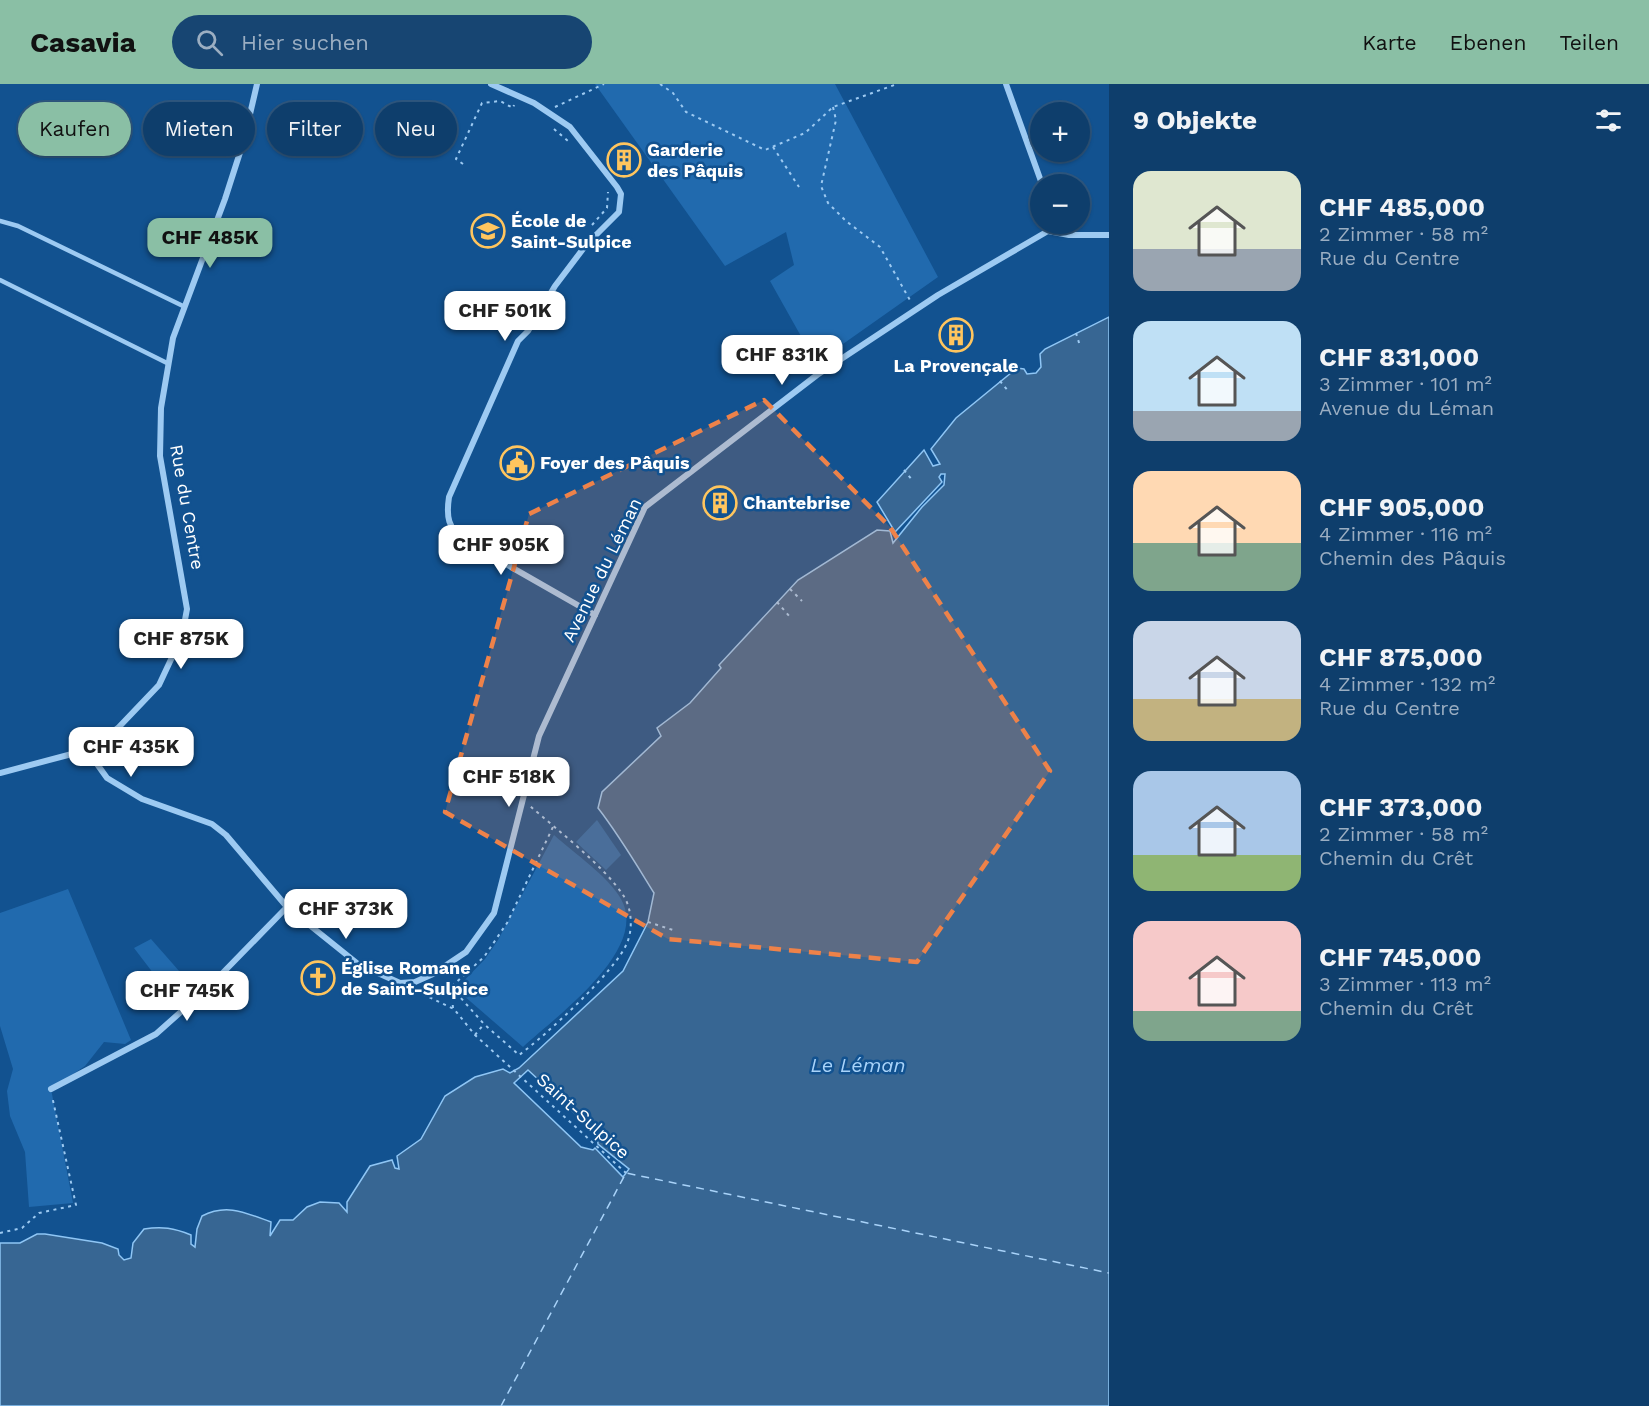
<!DOCTYPE html>
<html lang="de">
<head>
<meta charset="utf-8">
<style>
  :root { --surface:#0e3e6c; --page:#174572; --text:#f1f3f6; --muted:#9baec2; --line:#2e577f; --accent:#8abfa5 }
  body { margin:0; font-family:"Work Sans",sans-serif; background:var(--page); color:var(--text); height:100vh; display:flex; flex-direction:column; font-size:22px; white-space:nowrap }
  * { box-sizing:border-box; margin:0 }
  p { font-size:20px; color:var(--muted) }
  .icon { flex:none; width:33px; height:33px; fill:none; stroke:currentColor; stroke-width:2; stroke-linecap:round; stroke-linejoin:round }
  .map { position:relative; flex:1; overflow:hidden }
  .drawer { display:flex; flex-direction:column; background:var(--surface); width:540px }
  .drawer>* { flex:none }
  .hud { position:absolute; left:18px; top:18px; width:570px; height:54px; display:flex; gap:12px }
  .fabs { position:absolute; left:1030px; top:18px; display:grid; gap:12px }
  .fabs a { display:grid; place-items:center; width:60px; height:60px; border-radius:50%; background:var(--surface); box-shadow:0 2px 4px #0004,0 0 0 2px var(--line); font-size:30px }
  .price { position:absolute; translate:-50% -51px; padding:0 14px; border-radius:12px; background:#fff; color:#222; font-size:20px; line-height:39px; filter:drop-shadow(0 2px 3px #0008) }
  .price::after { content:''; position:absolute; left:50%; top:36px; width:18px; height:14px; margin-left:-9px; background:inherit; clip-path:polygon(0 0,100% 0,50% 100%) }
  .price.selected { background:var(--accent); color:#111 }
  ul { padding:0; list-style:none }
  li { display:flex; align-items:center; gap:18px; height:150px; padding:0 24px }
  li span { display:grid; place-items:center; flex:none; width:168px; height:120px; border-radius:18px; color:#555 }
  li>.icon { margin-inline-start:auto }
  span .icon { width:72px; height:72px; fill:#fffc; stroke-width:1 }
  li b { font-size:26px }
  h2 { display:flex; justify-content:space-between; align-items:center; height:72px; padding:0 24px; font-size:26px }
  .chip { padding:0 21px; border-radius:27px; background:var(--surface); box-shadow:0 2px 4px #0004,0 0 0 2px var(--line); font-size:21px; line-height:54px }
  .chip.selected { background:var(--accent); color:#111 }
  header { display:flex; align-items:center; gap:36px; box-sizing:border-box; height:84px; padding:0 30px; background:var(--accent); color:#111 }
  header strong { font-size:28px }
  nav { display:flex; gap:33px; margin-inline-start:auto; font-size:21px }
  .search { width:420px; height:54px; background:var(--page); display:flex; align-items:center; gap:15px; box-sizing:border-box; padding:0 21px; border-radius:33px; color:var(--muted); font-size:22px }
  main { display:flex; flex:1; min-height:0 }
  .map>svg:first-child { display:block }
</style>
</head>
<body>
<header>
<strong>Casavia</strong>
<div class="search"><svg class="icon" aria-label="search" viewBox="0 0 24 24"><circle cx="10" cy="10" r="6"/><path d="M15 15l6 6"/></svg>Hier suchen</div>
<nav><a>Karte</a><a>Ebenen</a><a>Teilen</a></nav>
</header>
<main>
<div class="map">
<svg width="1109" height="1322" viewBox="0 0 1109 1322">
  <rect width="100%" height="100%" fill="#125290"/>
  <!-- green -->
  <g fill="#216aae">
    <polygon points="595,0 835,0 938,193 816,279 770,197 794,181 786,148 725,182"/>
    <polygon points="597,736 621,771 606,786 576,758"/>
    <path d="M 554,751 C 574,769 609,793 621,815 C 650,866 555,933 523,963 L 456,905 L 485,875 L 498,856 Z"/>
    <polygon points="68,805 131,956 125,960 104,958 85,982 51,1005 73,1119 29,1123 25,1068 10,1032 7,1007 13,985 0,942 0,829"/>
    <polygon points="151,855 194,904 176,919 134,864"/>
  </g>
  <!-- water -->
  <path fill="#376693" stroke="#8fc6f5" stroke-width="1.5" fill-rule="evenodd" d="M 1109,233 L 1109,1322 L 0,1322 L 0,1159 L 20,1159 L 37,1150 L 45,1150 L 102,1159 L 118,1165 L 119,1171 L 124,1176 L 131,1174 L 133,1159 L 144,1145 C 162,1142 174,1144 191,1151 L 191,1160 L 195,1163 L 197,1145 L 202,1132 C 227,1119 246,1129 271,1138 L 270,1152 L 280,1136 L 293,1136 L 307,1123 L 320,1118 L 339,1119 L 347,1128 L 347,1118 L 370,1082 L 392,1076 L 395,1084 L 399,1085 L 397,1072 L 421,1055 L 445,1012 L 475,993 L 503,985 L 510,989 L 519,984 L 623,887 L 648,838 L 654,809 C 636,780 619,751 598,724 L 602,708 L 661,652 L 657,644 L 690,619 L 721,584 L 719,581 L 798,496 L 877,446 L 890,447 L 893,459 L 922,423 L 944,401 L 945,390 L 941,390 L 939,393 L 942,398 L 895,448 L 877,418 L 924,366 L 933,382 L 940,380 L 931,365 L 956,334 L 1017,284 L 1024,285 L 1027,290 L 1036,289 L 1041,283 L 1040,270 L 1045,265 ZM 528,986 L 597,1050 L 598,1060 L 629,1085 L 623,1093 L 595,1064 L 593,1066 L 581,1063 L 514,999 Z"/>
  <g fill="none" stroke-linecap="round" stroke-linejoin="round">
    <!-- ferry -->
    <polyline stroke="#a9d3f9" stroke-width="1.5" stroke-dasharray="8 6" stroke-linecap="butt" points="501,1322 626,1089 1109,1189"/>
    <!-- path -->
    <g stroke="#9dcaf2" stroke-width="2" stroke-dasharray="3 4.5" stroke-linecap="butt">
      <polyline points="660,0 673,9 686,28 765,66 805,49 833,23 897,0"/>
      <polyline points="555,23 604,0"/>
      <polyline points="833,23 836,36 821,102 828,119 846,137 880,163 911,218"/>
      <polyline points="554,45 568,57"/>
      <polyline points="773,63 799,103"/>
      <polyline points="463,80 456,75 482,19 500,17 513,24 514,21"/>
      <polyline points="592,141 607,124 608,108"/>
      <polyline points="1076,249 1080,262"/>
      <polyline points="1000,297 1009,308"/>
      <polyline points="904,386 913,397"/>
      <polyline points="790,505 802,517"/>
      <polyline points="777,518 791,534"/>
      <polyline points="648,838 676,847"/>
      <path d="M 451,903 L 484,940 L 519,971 C 544,953 616,887 627,859 C 633,845 632,824 623,811 C 604,782 556,745 530,722"/>
      <polyline points="416,907 454,925 475,951 626,1089"/>
      <polyline points="453,924 451,903 484,873 507,839 553,743"/>
      <polyline points="475,951 484,940"/>
      <polyline points="0,1149 22,1144 39,1129 76,1121 52,1012"/>
    </g>
    <!-- service -->
    <g stroke="#9dcaf2" stroke-width="4.5">
      <polyline points="0,137 18,142 183,222"/>
      <polyline points="0,196 167,279"/>
    </g>
    <!-- minor -->
    <g stroke="#9dcaf2" stroke-width="6">
      <path d="M 491,0 L 534,19 L 570,43 L 617,103 L 621,110 L 619,128 L 586,161 L 555,202 L 528,247 L 518,257 L 449,413 C 446,433 448,444 464,456 L 595,531"/>
      <polyline points="1006,0 1042,100"/>
      <polyline points="87,666 107,694 142,715 212,740 226,751 287,823 358,880 400,899 415,898 433,890 466,868 494,829 539,652 645,423 817,291 938,211 1048,147 1069,151 1109,151"/>
      <polyline points="0,689 87,666 118,644 159,601 182,552 187,525 160,372 161,324 173,254 225,115 244,56 257,0"/>
      <polyline points="51,1005 156,950 211,901 287,823"/>
    </g>
  </g>
  <!-- marked area -->
  <path fill="#ee8249" fill-opacity="0.2" stroke="#ee8249" stroke-width="4.5" stroke-dasharray="12 8" stroke-linejoin="round" d="M 764,316 L 890,443 L 1050,687 L 917,878 L 668,855 L 445,728 L 529,430 Z"/>
  <!-- icons -->
  <defs>
    <symbol id="building-ring" viewBox="-11 -11 22 22"><circle r="9.5" fill="#125290" stroke="#ffc55e" stroke-width="1.5"/><path d="M-4-6H4V6H1V3H-1V6H-4ZM-2.5-4.3h1.7v1.8h-1.7ZM.8-4.3h1.7v1.8H.8ZM-2.5-1h1.7V.8h-1.7ZM.8-1h1.7V.8H.8Z" fill="#ffc55e"/></symbol>
    <symbol id="school-ring" viewBox="-11 -11 22 22"><circle r="9.5" fill="#125290" stroke="#ffc55e" stroke-width="1.5"/><path d="M0-5L7-2L0 1L-7-2ZM-4 1L0 2.5L4 1V4Q0 6-4 4Z" fill="#ffc55e"/></symbol>
    <symbol id="civic-ring" viewBox="-11 -11 22 22"><circle r="9.5" fill="#125290" stroke="#ffc55e" stroke-width="1.5"/><path d="M-.6-6.5H3V-4.5H.6V-3L4-1V1h2V6H-6V1h2V-1L-.6-3ZM-1.2 2.5V6h2.4V2.5Z" fill="#ffc55e"/></symbol>
    <symbol id="church-ring" viewBox="-11 -11 22 22"><circle r="9.5" fill="#125290" stroke="#ffc55e" stroke-width="1.5"/><path d="M-1.2-6h2.4v3.5h3.3v2.4h-3.3V6h-2.4V-.1h-3.3v-2.4h3.3Z" fill="#ffc55e"/></symbol>
  </defs>
  <g fill-rule="evenodd">
    <use href="#building-ring" x="605" y="57" width="38" height="38"/>
    <use href="#school-ring" x="469" y="128" width="38" height="38"/>
    <use href="#building-ring" x="937" y="232" width="38" height="38"/>
    <use href="#civic-ring" x="498" y="360" width="38" height="38"/>
    <use href="#building-ring" x="701" y="400" width="38" height="38"/>
    <use href="#church-ring" x="299" y="875" width="38" height="38"/>
  </g>
  <g text-anchor="middle" stroke-width="5" stroke-linejoin="round" paint-order="stroke">
    <!-- poi labels -->
    <g font-size="18" font-weight="bold" fill="#fff" stroke="#125290" text-anchor="start">
      <text x="647" y="72">Garderie<tspan x="647" dy="21">des Pâquis</tspan></text>
      <text x="511" y="143">École de<tspan x="511" dy="21">Saint-Sulpice</tspan></text>
      <text x="956" y="288" text-anchor="middle">La Provençale</text>
      <text x="540" y="385">Foyer des Pâquis</text>
      <text x="743" y="425">Chantebrise</text>
      <text x="341" y="890">Église Romane<tspan x="341" dy="21">de Saint-Sulpice</tspan></text>
    </g>
    <!-- street labels -->
    <g font-size="18" fill="#fff" stroke="#125290">
      <text transform="translate(187 423) rotate(80)" y="6">Rue du Centre</text>
      <text transform="translate(602 486) rotate(-64)" y="6">Avenue du Léman</text>
      <text transform="translate(583 1032) rotate(42)" y="6">Saint-Sulpice</text>
    </g>
    <!-- water labels -->
    <g font-size="20" font-style="italic" fill="#a9d3f9" stroke="#125290">
      <text x="858" y="988">Le Léman</text>
    </g>
  </g>
</svg>
<div class="fabs">
<a>+</a>
<a>−</a>
</div>
<b class="price selected" style="left:210px;top:185px">CHF 485K</b>
<b class="price" style="left:505px;top:258px">CHF 501K</b>
<b class="price" style="left:782px;top:302px">CHF 831K</b>
<b class="price" style="left:501px;top:492px">CHF 905K</b>
<b class="price" style="left:181px;top:586px">CHF 875K</b>
<b class="price" style="left:131px;top:694px">CHF 435K</b>
<b class="price" style="left:509px;top:724px">CHF 518K</b>
<b class="price" style="left:346px;top:856px">CHF 373K</b>
<b class="price" style="left:187px;top:938px">CHF 745K</b>
<div class="hud">
<a class="chip selected">Kaufen</a>
<a class="chip">Mieten</a>
<a class="chip">Filter</a>
<a class="chip">Neu</a>
</div>
</div>
<section class="drawer">
<h2>9 Objekte<svg class="icon" aria-label="filters" viewBox="0 0 24 24"><path d="M4 7h16M4 17h16"/><circle cx="9" cy="7" r="2"/><circle cx="15" cy="17" r="2"/></svg></h2>
<ul>
<li><span style="background:linear-gradient(#dfe7d0 65%,#9aa5b1 0)"><svg class="icon" aria-label="home" viewBox="0 0 24 24"><path d="M3 11l9-7 9 7M6 9v11h12V9"/></svg></span><div><b>CHF 485,000</b><p>2 Zimmer · 58 m²</p><p>Rue du Centre</p></div></li>
<li><span style="background:linear-gradient(#bfe0f5 75%,#9aa5b1 0)"><svg class="icon" aria-label="home" viewBox="0 0 24 24"><path d="M3 11l9-7 9 7M6 9v11h12V9"/></svg></span><div><b>CHF 831,000</b><p>3 Zimmer · 101 m²</p><p>Avenue du Léman</p></div></li>
<li><span style="background:linear-gradient(#ffd9b3 60%,#7fa58c 0)"><svg class="icon" aria-label="home" viewBox="0 0 24 24"><path d="M3 11l9-7 9 7M6 9v11h12V9"/></svg></span><div><b>CHF 905,000</b><p>4 Zimmer · 116 m²</p><p>Chemin des Pâquis</p></div></li>
<li><span style="background:linear-gradient(#c9d6e8 65%,#c2b280 0)"><svg class="icon" aria-label="home" viewBox="0 0 24 24"><path d="M3 11l9-7 9 7M6 9v11h12V9"/></svg></span><div><b>CHF 875,000</b><p>4 Zimmer · 132 m²</p><p>Rue du Centre</p></div></li>
<li><span style="background:linear-gradient(#a9c7e8 70%,#8fb573 0)"><svg class="icon" aria-label="home" viewBox="0 0 24 24"><path d="M3 11l9-7 9 7M6 9v11h12V9"/></svg></span><div><b>CHF 373,000</b><p>2 Zimmer · 58 m²</p><p>Chemin du Crêt</p></div></li>
<li><span style="background:linear-gradient(#f6c9c9 75%,#7fa58c 0)"><svg class="icon" aria-label="home" viewBox="0 0 24 24"><path d="M3 11l9-7 9 7M6 9v11h12V9"/></svg></span><div><b>CHF 745,000</b><p>3 Zimmer · 113 m²</p><p>Chemin du Crêt</p></div></li>
</ul>
</section>
</main>
</body>
</html>
